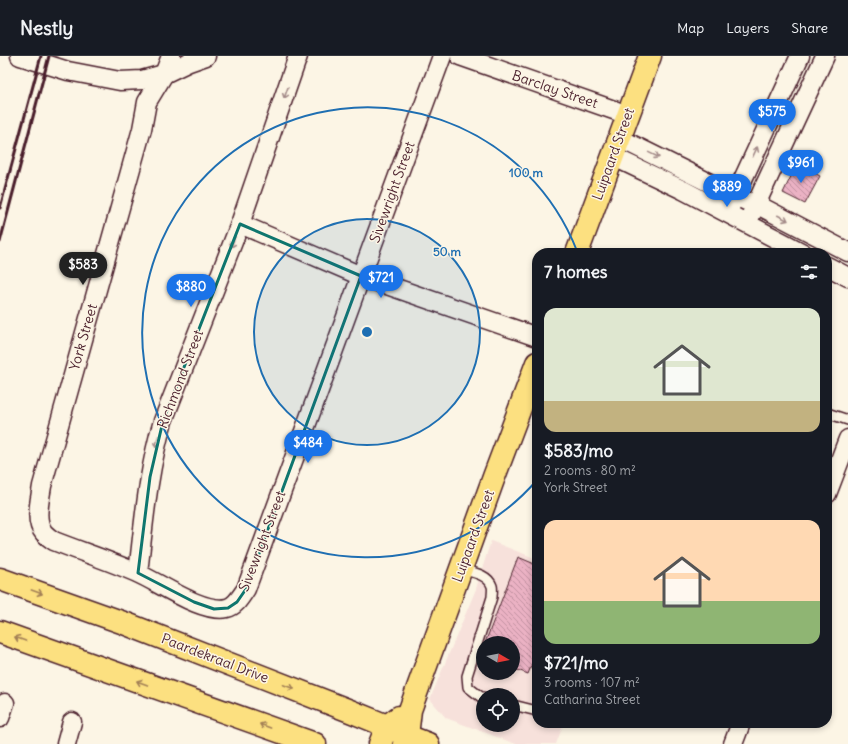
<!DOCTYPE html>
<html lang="en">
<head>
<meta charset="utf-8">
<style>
  :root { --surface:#171b24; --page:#242831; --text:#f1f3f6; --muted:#9ea1a6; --line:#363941; --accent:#1a73e8 }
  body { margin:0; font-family:Delius,sans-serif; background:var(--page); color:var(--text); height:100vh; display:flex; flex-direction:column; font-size:15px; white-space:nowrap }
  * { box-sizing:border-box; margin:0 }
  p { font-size:13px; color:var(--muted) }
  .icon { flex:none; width:22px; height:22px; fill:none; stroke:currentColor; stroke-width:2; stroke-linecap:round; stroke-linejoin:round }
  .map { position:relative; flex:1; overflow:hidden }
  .side { position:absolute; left:532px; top:192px; width:300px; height:480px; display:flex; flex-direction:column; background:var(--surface); border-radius:16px; box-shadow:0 2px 6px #0003 }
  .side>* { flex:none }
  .needle { width:26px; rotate:99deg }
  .controls { position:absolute; left:476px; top:580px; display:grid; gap:8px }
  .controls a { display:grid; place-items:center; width:44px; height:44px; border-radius:50%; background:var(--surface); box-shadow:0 2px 6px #0003; font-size:20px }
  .price { position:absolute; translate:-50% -34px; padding:0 9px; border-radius:14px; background:var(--accent); color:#fff; font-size:13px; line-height:26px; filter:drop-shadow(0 1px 2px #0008) }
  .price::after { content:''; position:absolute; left:50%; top:24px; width:12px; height:9px; margin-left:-6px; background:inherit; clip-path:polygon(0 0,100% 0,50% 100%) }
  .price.active { background:#222; color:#fff }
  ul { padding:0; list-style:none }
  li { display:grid; align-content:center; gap:8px; height:212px; padding:0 12px }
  li span { display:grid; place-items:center; height:124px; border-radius:12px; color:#555 }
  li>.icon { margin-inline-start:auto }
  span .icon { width:72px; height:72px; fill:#fffc; stroke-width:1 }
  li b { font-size:17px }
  h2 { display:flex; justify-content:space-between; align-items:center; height:48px; padding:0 12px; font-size:17px }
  header { display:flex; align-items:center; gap:24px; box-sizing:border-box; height:56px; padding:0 20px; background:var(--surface); border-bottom:1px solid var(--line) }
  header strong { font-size:19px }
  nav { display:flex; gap:22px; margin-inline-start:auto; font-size:14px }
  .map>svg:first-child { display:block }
</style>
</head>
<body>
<header>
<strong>Nestly</strong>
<nav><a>Map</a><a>Layers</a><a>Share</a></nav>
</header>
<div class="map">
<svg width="848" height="688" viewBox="0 0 848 688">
  <defs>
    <pattern id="building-back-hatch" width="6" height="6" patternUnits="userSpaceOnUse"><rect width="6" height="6" fill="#ebb2c4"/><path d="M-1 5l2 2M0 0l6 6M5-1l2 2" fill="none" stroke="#c0909f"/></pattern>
  </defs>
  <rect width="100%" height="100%" fill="#fcf5e5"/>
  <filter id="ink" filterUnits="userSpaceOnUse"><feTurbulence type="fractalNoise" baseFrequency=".025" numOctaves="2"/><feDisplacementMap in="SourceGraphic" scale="8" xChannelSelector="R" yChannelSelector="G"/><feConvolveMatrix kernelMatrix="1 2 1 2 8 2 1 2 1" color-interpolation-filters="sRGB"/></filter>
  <g filter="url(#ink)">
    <!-- built -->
    <path fill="#f7e1db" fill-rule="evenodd" d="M 491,485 L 537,503 L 537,667 L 564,667 L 556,688 L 516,688 L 446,662 L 430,643 L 476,533 L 480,519 ZM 483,587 L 513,587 L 513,617 L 483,617 ZM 483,639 L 513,639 L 513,669 L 483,669 Z"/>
    <!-- building -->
    <g fill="url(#building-back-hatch)" stroke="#4a1f2b">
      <polygon points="797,108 820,120 805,148 783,137"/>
      <polygon points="518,501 537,509 537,595 528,618 515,613 514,617 513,617 513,587 485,587"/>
    </g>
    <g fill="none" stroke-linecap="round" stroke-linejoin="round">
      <defs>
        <g id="lane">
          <polyline points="827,357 848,364"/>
          <path d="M 461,513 C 471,516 488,518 492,530 C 493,533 492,538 492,541 L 467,620 L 468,631 L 481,641 L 483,641"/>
          <polyline points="513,649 537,655"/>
        </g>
        <g id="street">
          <polyline points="20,0 68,15 120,25 142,24 164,18 189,6 206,0"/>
          <path d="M 171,0 L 164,18 L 147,46 L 142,73 L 42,430 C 40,444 34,465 44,477 C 47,480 51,483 54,485 C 82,496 110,505 137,517 C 160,527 203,558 227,552 C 236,550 241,540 246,533 L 442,0"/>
          <polyline points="460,0 628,59"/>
          <polyline points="619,82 746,145 756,148 848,196"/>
          <polyline points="612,100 683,134 803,197"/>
          <polyline points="731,149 800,0"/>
          <polyline points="751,159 825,0"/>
          <polyline points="240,168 361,220 537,281"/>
          <polyline points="827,210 848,221"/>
          <polyline points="827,438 848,383"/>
          <path d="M 138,517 C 144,466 148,414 163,365 L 240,168 L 298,0"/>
          <polyline points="0,662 5,647"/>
          <polyline points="66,688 72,666"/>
          <polyline points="733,688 741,667"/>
        </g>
        <g id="primary">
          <polyline points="577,197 650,0"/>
          <polyline points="0,523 124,567 350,655 387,670 407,680 428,688"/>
          <polyline points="0,576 315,688"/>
          <polyline points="380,688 387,670 399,661"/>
          <polyline points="404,688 407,680 410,654 494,421 537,307"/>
        </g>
      </defs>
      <!-- lane casing -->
      <use href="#lane" stroke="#4a1f2b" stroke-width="12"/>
      <!-- street casing -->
      <use href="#street" stroke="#4a1f2b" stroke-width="21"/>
      <!-- primary casing -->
      <use href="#primary" stroke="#4a1f2b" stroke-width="25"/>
      <!-- lane -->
      <use href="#lane" stroke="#fcf5e5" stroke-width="9"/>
      <!-- street -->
      <use href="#street" stroke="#fcf5e5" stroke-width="18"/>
      <!-- primary -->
      <use href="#primary" stroke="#fce080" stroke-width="22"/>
      <!-- rail -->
      <g stroke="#4a1f2b" stroke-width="3">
        <polyline points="0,152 41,0"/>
        <polyline points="0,186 49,0"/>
      </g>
    </g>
    <!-- one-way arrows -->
    <defs><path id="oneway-shaft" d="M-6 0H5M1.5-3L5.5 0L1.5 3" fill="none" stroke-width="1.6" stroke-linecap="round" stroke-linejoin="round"/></defs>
    <g stroke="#a38a88">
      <use href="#oneway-shaft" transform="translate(286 37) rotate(109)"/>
      <use href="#oneway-shaft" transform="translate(755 96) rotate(-65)"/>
      <use href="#oneway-shaft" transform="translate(654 99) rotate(26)"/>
      <use href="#oneway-shaft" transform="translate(783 162) rotate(27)"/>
      <use href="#oneway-shaft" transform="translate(233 186) rotate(111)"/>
      <use href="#oneway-shaft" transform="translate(157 386) rotate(103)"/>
    </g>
    <g stroke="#a38056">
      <use href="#oneway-shaft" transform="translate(37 536) rotate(20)"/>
      <use href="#oneway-shaft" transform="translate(20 583) rotate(-160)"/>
      <use href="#oneway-shaft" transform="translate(142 627) rotate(-160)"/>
      <use href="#oneway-shaft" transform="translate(289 631) rotate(21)"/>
      <use href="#oneway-shaft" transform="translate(265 670) rotate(-160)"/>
    </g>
  </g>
  <!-- marked area -->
  <path fill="none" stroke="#0f766e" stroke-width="3" stroke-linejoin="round" d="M 240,168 L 361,220 L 246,533 L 237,546 L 228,552 L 214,553 L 194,546 L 138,517 L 150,421 L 163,365 Z"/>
  <!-- distance rings -->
  <circle cx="367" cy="276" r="113" fill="#1f6fb2" fill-opacity=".12"/>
  <g fill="none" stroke="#1f6fb2" stroke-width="2">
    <circle cx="367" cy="276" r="113"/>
    <path d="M537 424A225 225 0 1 1 577 195"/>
  </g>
  <g text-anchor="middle" stroke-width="3" stroke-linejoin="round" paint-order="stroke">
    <!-- street labels -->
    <g font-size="14" fill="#4a1f2b" stroke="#fcf5e5">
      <text transform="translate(555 33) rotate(19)" y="5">Barclay Street</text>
      <text transform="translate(613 98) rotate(-70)" y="5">Luipaard Street</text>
      <text transform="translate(392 136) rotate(-70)" y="5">Sivewright Street</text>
      <text transform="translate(83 281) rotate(-74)" y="5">York Street</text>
      <text transform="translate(180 323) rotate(-69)" y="5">Richmond Street</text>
      <text transform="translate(473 480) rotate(-70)" y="5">Luipaard Street</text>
      <text transform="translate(262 485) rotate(-69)" y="5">Sivewright Street</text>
      <text transform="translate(215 602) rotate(21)" y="5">Paardekraal Drive</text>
    </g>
  </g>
  <circle cx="367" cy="276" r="6" fill="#1f6fb2" stroke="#fcf5e5" stroke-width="2"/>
  <g font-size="12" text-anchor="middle" font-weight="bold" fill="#1f6fb2" stroke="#fcf5e5" stroke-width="3" stroke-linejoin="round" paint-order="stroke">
    <text x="526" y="121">100 m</text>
    <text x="447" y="200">50 m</text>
  </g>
</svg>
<div class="controls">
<a><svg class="needle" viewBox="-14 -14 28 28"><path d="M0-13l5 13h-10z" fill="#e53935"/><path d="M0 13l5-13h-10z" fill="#9ea1a6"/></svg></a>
<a><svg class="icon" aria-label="locate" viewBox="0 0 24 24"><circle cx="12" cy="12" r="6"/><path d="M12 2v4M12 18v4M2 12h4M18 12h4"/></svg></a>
</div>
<b class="price" style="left:772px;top:77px">$575</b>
<b class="price" style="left:801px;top:128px">$961</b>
<b class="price" style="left:727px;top:152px">$889</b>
<b class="price active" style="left:83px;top:230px">$583</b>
<b class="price" style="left:381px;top:243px">$721</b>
<b class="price" style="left:191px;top:252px">$880</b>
<b class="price" style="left:308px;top:408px">$484</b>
<section class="side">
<h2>7 homes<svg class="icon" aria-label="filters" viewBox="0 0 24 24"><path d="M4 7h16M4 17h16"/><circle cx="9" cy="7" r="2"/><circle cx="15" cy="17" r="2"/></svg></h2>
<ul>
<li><span style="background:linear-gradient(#dfe7d0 75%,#c2b280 0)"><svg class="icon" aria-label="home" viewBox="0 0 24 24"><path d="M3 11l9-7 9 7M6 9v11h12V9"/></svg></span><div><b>$583/mo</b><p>2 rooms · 80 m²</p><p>York Street</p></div></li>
<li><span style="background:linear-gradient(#ffd9b3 65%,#8fb573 0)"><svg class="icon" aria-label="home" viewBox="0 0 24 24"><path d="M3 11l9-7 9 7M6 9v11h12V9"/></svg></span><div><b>$721/mo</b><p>3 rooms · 107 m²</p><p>Catharina Street</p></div></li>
</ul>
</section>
</div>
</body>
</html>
